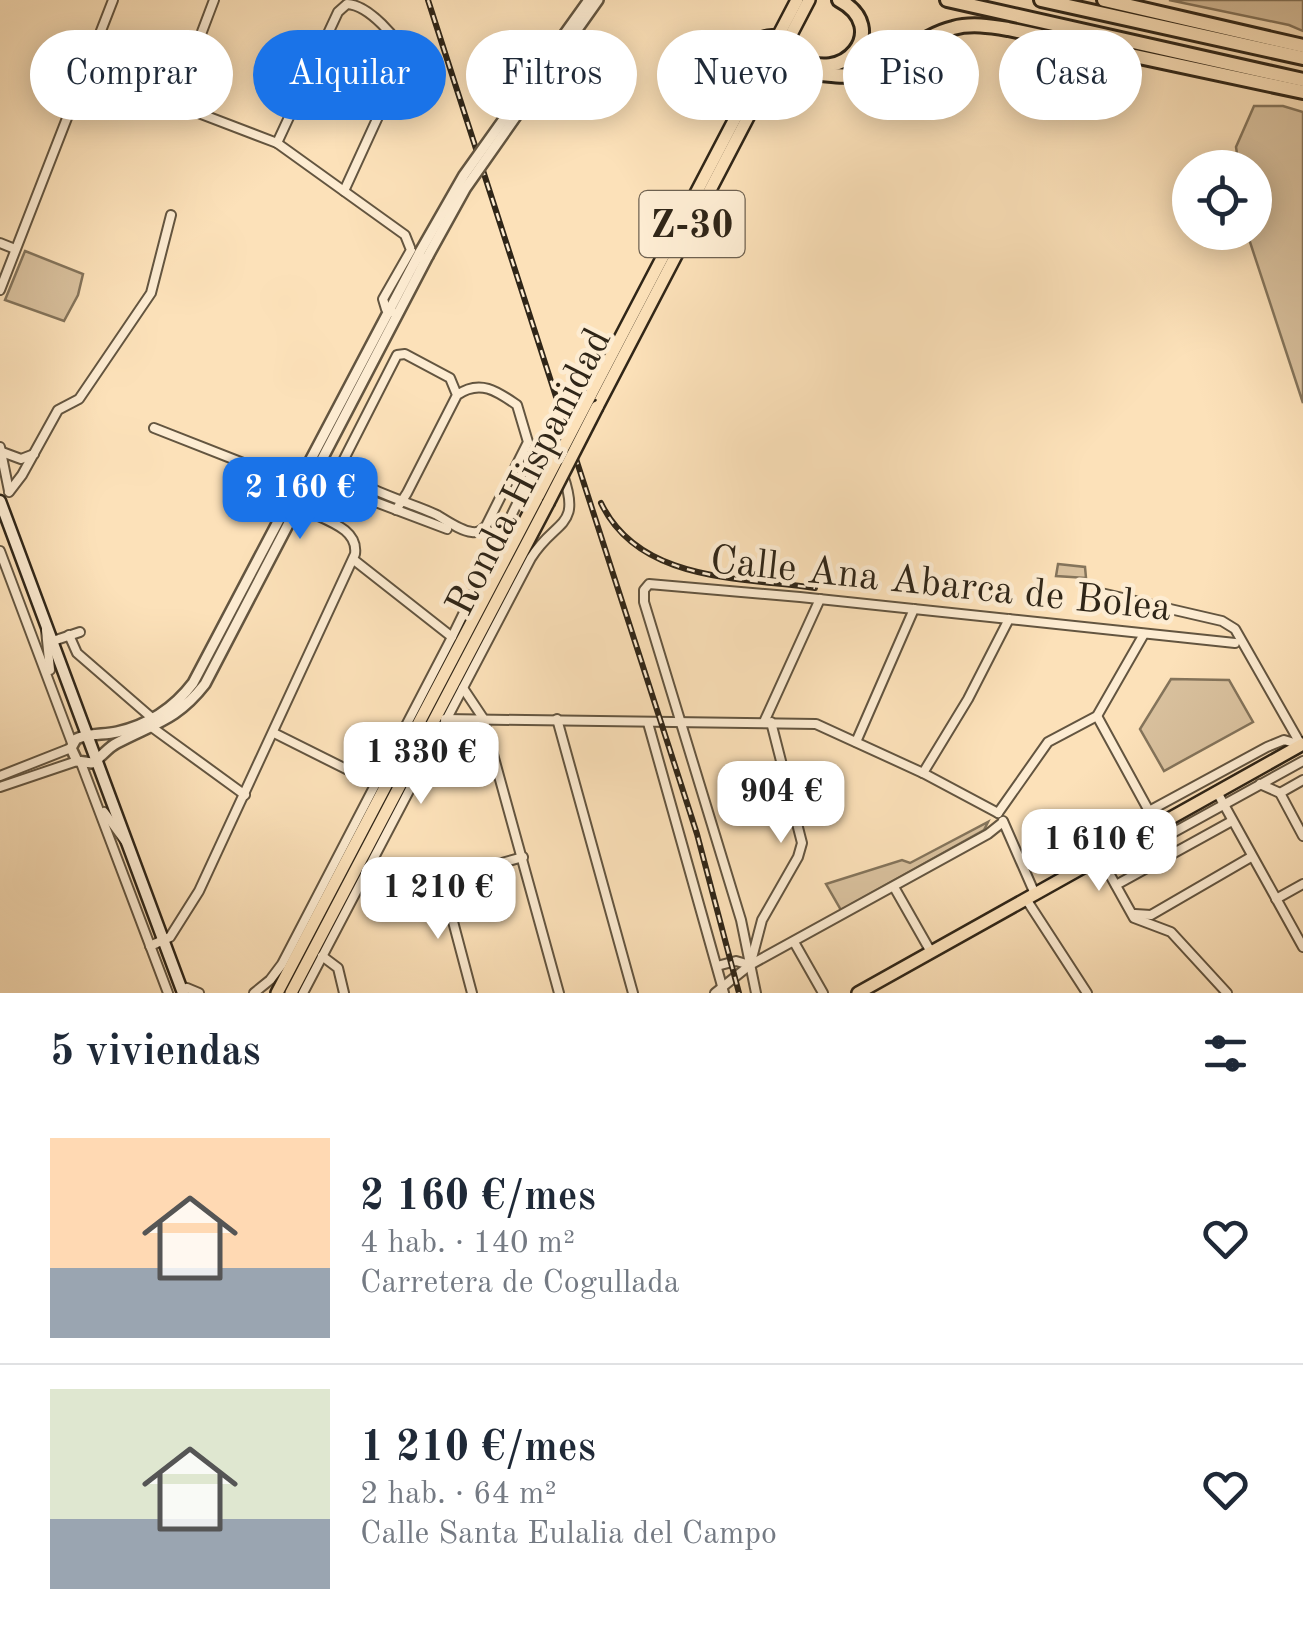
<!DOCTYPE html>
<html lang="es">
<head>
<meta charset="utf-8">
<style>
  :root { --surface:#fff; --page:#f6f6f7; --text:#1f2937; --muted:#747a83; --line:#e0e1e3; --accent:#1a73e8 }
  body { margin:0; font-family:"Old Standard TT",serif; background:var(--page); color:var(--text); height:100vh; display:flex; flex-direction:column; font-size:38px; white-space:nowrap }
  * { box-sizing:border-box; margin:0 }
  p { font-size:32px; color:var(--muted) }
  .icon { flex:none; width:55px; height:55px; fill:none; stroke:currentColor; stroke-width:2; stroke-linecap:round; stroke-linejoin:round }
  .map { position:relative; height:993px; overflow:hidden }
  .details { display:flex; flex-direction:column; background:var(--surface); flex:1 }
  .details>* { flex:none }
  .guide { position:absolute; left:30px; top:30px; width:1245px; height:90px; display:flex; gap:20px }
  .controls { position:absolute; left:1172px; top:150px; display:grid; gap:20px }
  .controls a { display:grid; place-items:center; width:100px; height:100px; border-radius:50%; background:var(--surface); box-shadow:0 5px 25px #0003; font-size:50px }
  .price { position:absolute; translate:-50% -85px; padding:0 22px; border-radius:20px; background:#fff; color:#222; font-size:32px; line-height:65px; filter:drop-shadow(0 2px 5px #0008) }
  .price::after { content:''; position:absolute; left:50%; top:60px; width:30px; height:22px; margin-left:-15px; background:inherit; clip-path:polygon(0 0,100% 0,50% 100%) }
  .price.selected { background:var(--accent); color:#fff }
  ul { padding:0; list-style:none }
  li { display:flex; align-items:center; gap:30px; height:250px; padding:0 50px }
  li+li { border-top:2px solid var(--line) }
  li span { display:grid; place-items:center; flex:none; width:280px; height:200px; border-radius:0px; color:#555 }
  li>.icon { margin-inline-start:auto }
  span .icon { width:120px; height:120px; fill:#fffc; stroke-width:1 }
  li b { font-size:42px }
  h2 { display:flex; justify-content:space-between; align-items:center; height:120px; padding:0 50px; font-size:42px }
  .chip { padding:0 35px; border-radius:45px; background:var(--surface); box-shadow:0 5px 25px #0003; font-size:35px; line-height:90px }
  .chip.selected { background:var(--accent); color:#fff }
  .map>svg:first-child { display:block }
</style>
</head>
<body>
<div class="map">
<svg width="1303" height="993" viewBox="0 0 1303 993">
  <rect width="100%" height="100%" fill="#fce1b9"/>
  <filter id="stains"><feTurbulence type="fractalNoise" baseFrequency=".002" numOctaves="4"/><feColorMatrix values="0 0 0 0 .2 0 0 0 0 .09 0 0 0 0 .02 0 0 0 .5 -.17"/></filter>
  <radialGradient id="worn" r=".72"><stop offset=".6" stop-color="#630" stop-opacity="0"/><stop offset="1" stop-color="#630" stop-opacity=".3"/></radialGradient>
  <!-- green -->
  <g fill="#d9c19e" stroke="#84745b" stroke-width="2.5">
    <polygon points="1169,0 1303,0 1303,31 1289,25"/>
    <polygon points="1254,106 1283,106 1303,112 1303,403 1249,239 1248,233 1255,232 1255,168 1239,167 1236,147"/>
    <polygon points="25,251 83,274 78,295 64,321 5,300"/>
    <polygon points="1058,564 1085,567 1086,578 1056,576"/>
    <polygon points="1171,679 1229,680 1253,722 1164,771 1140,729"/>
    <polygon points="988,822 984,830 841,910 826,884 902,860 910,863"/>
  </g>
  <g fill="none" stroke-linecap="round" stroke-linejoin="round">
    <defs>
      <g id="minor">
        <polyline points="86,70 277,143 405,235 411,250 383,299 386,309 394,313"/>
        <polyline points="175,103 214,0"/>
        <path d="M 277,143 L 338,12 L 347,4 C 368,5 399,38 405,58 L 344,191"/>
        <polyline points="0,243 15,249"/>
        <polyline points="0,290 113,0"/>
        <polyline points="154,428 297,484"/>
        <polyline points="0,447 9,491"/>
        <polyline points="2,452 21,459 34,454"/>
        <polyline points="312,478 447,529"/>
        <polyline points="9,492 22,475 58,410 79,399 151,293 171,215"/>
        <path d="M 396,510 L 407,493 L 457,395 C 480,379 497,391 517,405 L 528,442 L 486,526 C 481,530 479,533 472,532 C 461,531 447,521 437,515 C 415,504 350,486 340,467 L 397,355 L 405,354 L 450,378 L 457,395"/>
        <polyline points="0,551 72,743"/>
        <polyline points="354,560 452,637"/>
        <polyline points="1101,593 1222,621 1235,629 1300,743"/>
        <polyline points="46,630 50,670"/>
        <polyline points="69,635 77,653 152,718"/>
        <polyline points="53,641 80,632"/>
        <polyline points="463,688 483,718 559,993"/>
        <polyline points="1097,716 1149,811"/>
        <polyline points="445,719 816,724 923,773 998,813"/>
        <polyline points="557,719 633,993"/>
        <polyline points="764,722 820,599"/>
        <polyline points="648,723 724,993"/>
        <polyline points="153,728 245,795"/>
        <polyline points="274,733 376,784"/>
        <polyline points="856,742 914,609"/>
        <polyline points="81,763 168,993"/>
        <polyline points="923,773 968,699 1009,619"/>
        <polyline points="0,776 71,748"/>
        <polyline points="1260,784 1280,793 1303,836"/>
        <polyline points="0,787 77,761"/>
        <polyline points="1217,792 1303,947"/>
        <polyline points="1280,793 1303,780"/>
        <polyline points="104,812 128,845"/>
        <polyline points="998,813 1048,742 1097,716 1144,634"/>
        <polyline points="1003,821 1035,894"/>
        <polyline points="1107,869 1303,761"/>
        <polyline points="365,874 449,913"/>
        <polyline points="442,880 472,993"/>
        <polyline points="1116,885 1232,821"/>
        <polyline points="894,887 931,952"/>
        <polyline points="402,891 523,857"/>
        <polyline points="1026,899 1087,993"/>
        <polyline points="1276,899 1303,884"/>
        <polyline points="1135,914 1151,915 1251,857"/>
        <polyline points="794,942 823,993"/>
        <path d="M 150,946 L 170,937 L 199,891 L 355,554 C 359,525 317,519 297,505"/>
        <polyline points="322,956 338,968 344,993"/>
        <polyline points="751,962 762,920 798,857 802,843 771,722"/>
        <polyline points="717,966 736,961 750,965"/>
        <polyline points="187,988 199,993"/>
        <polyline points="254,993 270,980 282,964 452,637 533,471 542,461 556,464"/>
        <path d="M 303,993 L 531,558 C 555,519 582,529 563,475"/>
        <polyline points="715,993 750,965 988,834 1003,822"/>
        <polyline points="756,993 741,920 644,602 644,590 649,584 800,597 1235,643"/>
        <polyline points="1227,993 1171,932 1134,918 1100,857 1100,846 1105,837 1149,811 1267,747 1284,740 1301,745"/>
      </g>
      <g id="tertiary">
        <polyline points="541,67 589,0"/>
        <polyline points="547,72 598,0"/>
        <path d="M 420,252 L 193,683 C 174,708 148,725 117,732 C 103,735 89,733 76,739 L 71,748 L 77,761 L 92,763 C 102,757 107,748 117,743 C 155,723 177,720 205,684 L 428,256"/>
      </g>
      <polyline id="secondary" points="0,501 183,993"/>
      <polyline id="primary" points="858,993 1303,744"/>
      <g id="trunk">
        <circle cx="772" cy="60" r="24"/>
        <polyline points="590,396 797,0"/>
        <polyline points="597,407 809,0"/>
        <polyline points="277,993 538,496"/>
        <polyline points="291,993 548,503"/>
      </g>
      <g id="motorway">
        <polyline points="947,0 1303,80"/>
        <polyline points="1041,0 1303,58"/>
        <polyline points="1104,0 1303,46"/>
        <path d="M 796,56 C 843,89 892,28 839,0"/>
        <path d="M 790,76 C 813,68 836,80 861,74 C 895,66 919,36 953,28 C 971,23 990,26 1008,29 L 1303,92"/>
      </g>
    </defs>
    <!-- minor casing -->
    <use href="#minor" stroke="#635540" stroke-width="12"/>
    <!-- tertiary casing -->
    <use href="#tertiary" stroke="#635540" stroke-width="14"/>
    <!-- secondary casing -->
    <use href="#secondary" stroke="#302618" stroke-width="15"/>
    <!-- primary casing -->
    <use href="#primary" stroke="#302618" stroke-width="16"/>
    <!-- trunk casing -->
    <use href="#trunk" stroke="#302618" stroke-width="16"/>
    <!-- motorway casing -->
    <use href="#motorway" stroke="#302618" stroke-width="18"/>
    <!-- minor -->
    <use href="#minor" stroke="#fdecd2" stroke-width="8"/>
    <!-- tertiary -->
    <use href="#tertiary" stroke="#fdecd2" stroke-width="9"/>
    <!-- secondary -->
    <use href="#secondary" stroke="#fdecd2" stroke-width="10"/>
    <!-- primary -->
    <use href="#primary" stroke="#fce1b9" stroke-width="11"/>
    <!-- trunk -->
    <use href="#trunk" stroke="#fce1b9" stroke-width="11"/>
    <!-- motorway -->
    <use href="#motorway" stroke="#fce1b9" stroke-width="12"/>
    <defs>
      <g id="rail">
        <polyline points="428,0 697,834 739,993"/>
        <path d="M 601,503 C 639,582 739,577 815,588"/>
      </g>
    </defs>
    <!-- rail casing -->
    <use href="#rail" stroke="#302618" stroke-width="6"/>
    <!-- rail -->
    <use href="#rail" stroke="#fdecd2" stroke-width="2.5" stroke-dasharray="8" stroke-linecap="butt"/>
    <defs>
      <g id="tertiary-bridge">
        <polyline points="420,252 464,175 541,67"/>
        <polyline points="428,256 465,189 547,72"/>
      </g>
      <g id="trunk-bridge">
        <polyline points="538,496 590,396"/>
        <polyline points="548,503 597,407"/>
      </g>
    </defs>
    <!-- tertiary-bridge casing -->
    <use href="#tertiary-bridge" stroke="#635540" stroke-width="14" stroke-linecap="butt"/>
    <!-- trunk-bridge casing -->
    <use href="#trunk-bridge" stroke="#302618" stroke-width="16" stroke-linecap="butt"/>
    <!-- tertiary-bridge -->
    <use href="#tertiary-bridge" stroke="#fdecd2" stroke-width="9"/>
    <!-- trunk-bridge -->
    <use href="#trunk-bridge" stroke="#fce1b9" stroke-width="11"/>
  </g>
  <g text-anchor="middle" stroke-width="9" stroke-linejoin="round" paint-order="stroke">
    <!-- shield labels -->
    <rect fill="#fdecd2" stroke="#6e6150" stroke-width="2.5" x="639.5" y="191" width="105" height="66" rx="8"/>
    <g font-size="38" font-weight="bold" fill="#302618">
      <text x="692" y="237">Z-30</text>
    </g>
    <!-- street labels -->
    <g font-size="40" fill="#302618" stroke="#fdecd2">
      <text transform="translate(527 471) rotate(-63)" y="14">Ronda Hispanidad</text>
      <text transform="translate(941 582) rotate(6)" y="14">Calle Ana Abarca de Bolea</text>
    </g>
  </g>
  <rect width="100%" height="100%" filter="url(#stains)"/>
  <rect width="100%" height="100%" fill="url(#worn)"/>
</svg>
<div class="controls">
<a><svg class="icon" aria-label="locate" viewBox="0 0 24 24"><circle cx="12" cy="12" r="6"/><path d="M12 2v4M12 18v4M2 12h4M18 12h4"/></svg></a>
</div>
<b class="price selected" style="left:300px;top:542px">2 160 €</b>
<b class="price" style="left:421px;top:807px">1 330 €</b>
<b class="price" style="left:781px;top:846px">904 €</b>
<b class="price" style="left:1099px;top:894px">1 610 €</b>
<b class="price" style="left:438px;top:942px">1 210 €</b>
<div class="guide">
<a class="chip">Comprar</a>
<a class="chip selected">Alquilar</a>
<a class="chip">Filtros</a>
<a class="chip">Nuevo</a>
<a class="chip">Piso</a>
<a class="chip">Casa</a>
</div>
</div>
<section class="details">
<h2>5 viviendas<svg class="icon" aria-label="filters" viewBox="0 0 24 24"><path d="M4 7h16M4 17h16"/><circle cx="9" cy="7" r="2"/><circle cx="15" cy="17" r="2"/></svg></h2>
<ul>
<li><span style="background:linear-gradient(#ffd9b3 65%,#9aa5b1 0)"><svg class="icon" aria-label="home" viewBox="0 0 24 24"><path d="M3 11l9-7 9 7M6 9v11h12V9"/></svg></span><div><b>2 160 €/mes</b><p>4 hab. · 140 m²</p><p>Carretera de Cogullada</p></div><svg class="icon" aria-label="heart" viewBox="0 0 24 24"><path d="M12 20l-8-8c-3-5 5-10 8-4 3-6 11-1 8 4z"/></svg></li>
<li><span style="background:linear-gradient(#dfe7d0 65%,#9aa5b1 0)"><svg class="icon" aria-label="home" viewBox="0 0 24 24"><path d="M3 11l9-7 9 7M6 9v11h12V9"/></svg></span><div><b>1 210 €/mes</b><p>2 hab. · 64 m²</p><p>Calle Santa Eulalia del Campo</p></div><svg class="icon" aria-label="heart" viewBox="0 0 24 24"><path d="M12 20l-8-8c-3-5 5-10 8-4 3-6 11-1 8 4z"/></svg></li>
</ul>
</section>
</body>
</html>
